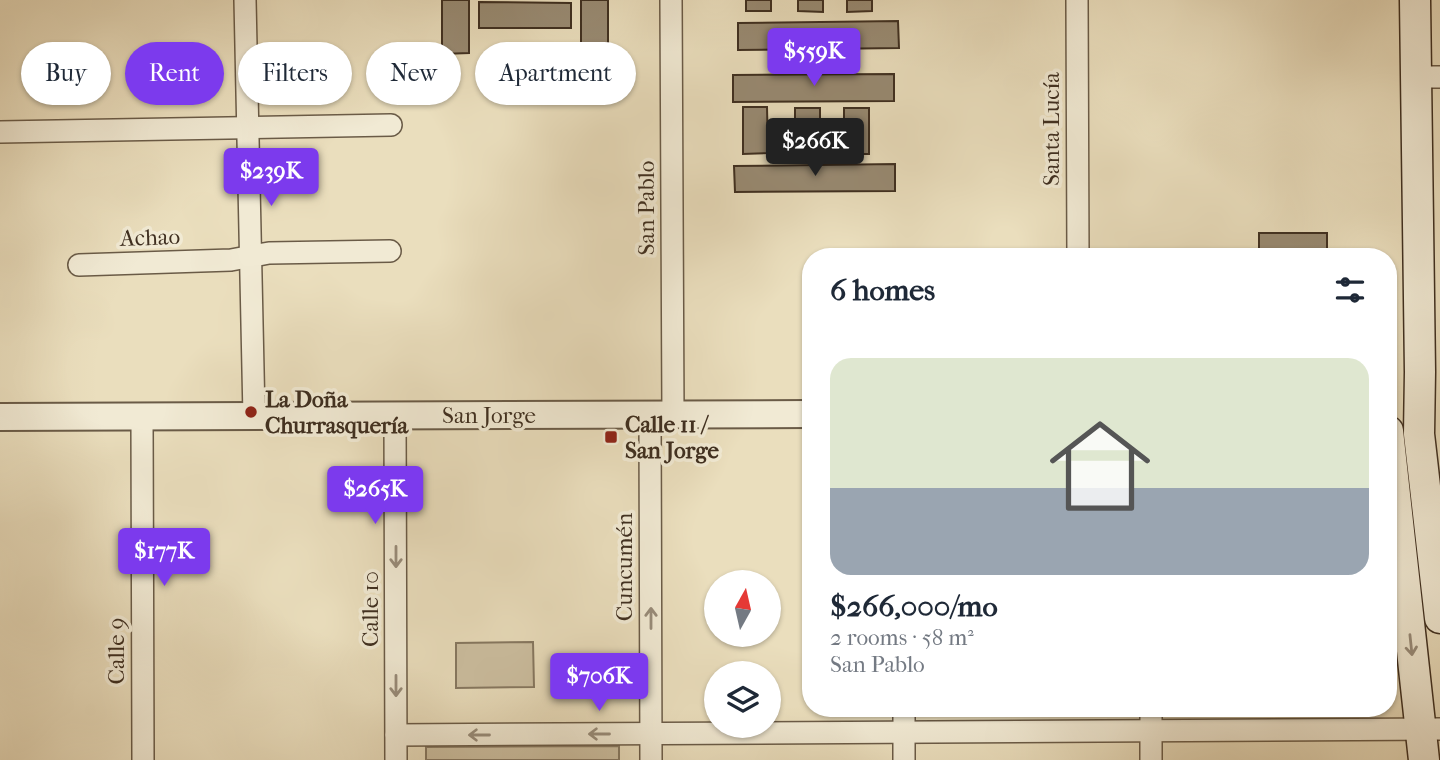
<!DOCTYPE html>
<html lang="en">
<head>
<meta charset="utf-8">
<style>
  :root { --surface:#fff; --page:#f6f6f7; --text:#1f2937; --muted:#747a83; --line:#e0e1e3; --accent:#7c3aed }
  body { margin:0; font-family:"IM FELL French Canon",serif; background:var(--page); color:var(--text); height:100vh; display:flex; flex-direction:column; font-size:26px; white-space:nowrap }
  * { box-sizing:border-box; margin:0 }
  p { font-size:23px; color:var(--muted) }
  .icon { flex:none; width:38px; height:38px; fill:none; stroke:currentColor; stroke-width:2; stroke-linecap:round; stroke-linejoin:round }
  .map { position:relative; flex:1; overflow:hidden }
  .details { position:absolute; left:802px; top:248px; width:595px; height:469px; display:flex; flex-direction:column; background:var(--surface); border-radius:28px; box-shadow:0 2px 5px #0004 }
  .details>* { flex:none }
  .hud { position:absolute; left:21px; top:42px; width:665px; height:63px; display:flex; gap:14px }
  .needle { width:46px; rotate:8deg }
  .controls { position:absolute; left:704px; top:570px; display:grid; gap:14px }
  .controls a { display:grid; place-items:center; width:77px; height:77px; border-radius:50%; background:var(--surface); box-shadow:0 2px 5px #0004; font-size:35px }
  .price { position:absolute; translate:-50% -60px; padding:0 16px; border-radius:7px; background:var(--accent); color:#fff; font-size:23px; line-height:46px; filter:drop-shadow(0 2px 4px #0008) }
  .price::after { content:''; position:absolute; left:50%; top:42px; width:21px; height:16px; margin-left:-10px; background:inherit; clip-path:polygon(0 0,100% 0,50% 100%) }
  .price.current { background:#222; color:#fff }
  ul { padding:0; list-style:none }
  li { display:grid; align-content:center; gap:14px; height:371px; padding:0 28px }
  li+li { border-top:2px solid var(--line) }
  li span { display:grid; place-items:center; height:217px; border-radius:21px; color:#555 }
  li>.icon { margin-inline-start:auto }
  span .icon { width:126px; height:126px; fill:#fffc; stroke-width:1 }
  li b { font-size:30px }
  h2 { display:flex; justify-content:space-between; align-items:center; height:84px; padding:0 28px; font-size:30px }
  .pill { padding:0 24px; border-radius:32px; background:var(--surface); box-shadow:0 2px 5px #0004; font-size:24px; line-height:63px }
  .pill.current { background:var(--accent); color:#fff }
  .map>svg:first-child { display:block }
</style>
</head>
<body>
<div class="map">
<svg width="1440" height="760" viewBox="0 0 1440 760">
  <rect width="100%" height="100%" fill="#eadebd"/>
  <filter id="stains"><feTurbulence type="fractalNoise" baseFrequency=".00286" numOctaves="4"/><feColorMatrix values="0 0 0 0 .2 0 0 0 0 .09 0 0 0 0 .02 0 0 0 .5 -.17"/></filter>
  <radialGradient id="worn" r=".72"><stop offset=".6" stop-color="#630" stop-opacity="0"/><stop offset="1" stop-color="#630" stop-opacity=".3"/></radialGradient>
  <!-- green -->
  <g fill="#cdc0a2" stroke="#867861" stroke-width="2">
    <polygon points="533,642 534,687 456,688 456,643"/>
    <polygon points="619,746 619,760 426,760 426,747"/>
  </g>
  <!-- building -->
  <g fill="#988a72" stroke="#3f2f20" stroke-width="2">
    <polygon points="442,0 469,0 469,53 442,54"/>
    <rect x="581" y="0" width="27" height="54"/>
    <rect x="746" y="0" width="25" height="11"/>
    <polygon points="798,0 823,0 823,12 798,11"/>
    <polygon points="847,0 872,0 872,11 847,12"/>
    <polygon points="479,2 571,3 571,28 479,28"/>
    <polygon points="898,21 899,48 738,50 738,23"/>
    <polygon points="894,74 894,101 733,102 733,75"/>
    <polygon points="743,107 767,107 768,153 743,154"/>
    <rect x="795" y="108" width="25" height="46"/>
    <rect x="844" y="108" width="25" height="46"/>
    <polygon points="895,164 895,191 735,192 734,166"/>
    <rect x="1259" y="233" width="68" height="24"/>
  </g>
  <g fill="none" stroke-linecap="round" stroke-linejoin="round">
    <defs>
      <g id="minor">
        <polyline points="245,0 254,416"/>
        <polyline points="671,0 673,415"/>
        <polyline points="1077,0 1078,257"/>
        <polyline points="1416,77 1440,77"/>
        <polyline points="0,132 391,125"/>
        <polyline points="79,265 231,260 269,253 390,251"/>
        <polyline points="650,415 651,760"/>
        <polyline points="395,416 396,760"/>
        <polyline points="142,417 143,760"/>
        <polyline points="904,709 904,760"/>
        <polyline points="396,735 1440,729"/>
        <polyline points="1151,760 1151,709"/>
      </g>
      <polyline id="tertiary" points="0,417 810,414"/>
      <g id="secondary">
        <polyline points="1415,0 1420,372 1419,434 1440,618"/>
        <polyline points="1388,431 1424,760"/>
      </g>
    </defs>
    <!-- minor casing -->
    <use href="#minor" stroke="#6a5b47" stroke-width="24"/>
    <!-- tertiary casing -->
    <use href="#tertiary" stroke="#6a5b47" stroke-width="30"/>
    <!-- secondary casing -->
    <use href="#secondary" stroke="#3f2f20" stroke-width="33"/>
    <!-- minor -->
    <use href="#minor" stroke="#f1ead4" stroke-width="21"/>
    <!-- tertiary -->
    <use href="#tertiary" stroke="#f1ead4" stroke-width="26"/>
    <!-- secondary -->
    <use href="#secondary" stroke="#f1ead4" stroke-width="30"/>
  </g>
  <!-- one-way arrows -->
  <defs><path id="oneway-shaft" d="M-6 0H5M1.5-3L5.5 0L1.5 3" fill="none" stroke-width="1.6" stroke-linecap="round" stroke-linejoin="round" transform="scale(1.75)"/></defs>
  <g stroke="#988c7a">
    <use href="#oneway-shaft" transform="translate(396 557) rotate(90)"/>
    <use href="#oneway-shaft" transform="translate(651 618) rotate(-90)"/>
    <use href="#oneway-shaft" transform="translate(1411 645) rotate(84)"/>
    <use href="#oneway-shaft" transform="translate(396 686) rotate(90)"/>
    <use href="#oneway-shaft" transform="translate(599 734) rotate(180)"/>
    <use href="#oneway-shaft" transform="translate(479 735) rotate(180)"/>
  </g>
  <!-- markers -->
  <g fill="#8f2418" stroke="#f1ead4" stroke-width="2.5">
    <circle cx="251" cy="412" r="7"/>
    <rect x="604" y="430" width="14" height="14" rx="3.5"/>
  </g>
  <g text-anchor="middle" stroke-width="7" stroke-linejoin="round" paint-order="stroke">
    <!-- street labels -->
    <g font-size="23" fill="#3f2f20" stroke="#f1ead4">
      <text transform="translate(1051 129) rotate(-90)" y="8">Santa Lucía</text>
      <text transform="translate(646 208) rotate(-90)" y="8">San Pablo</text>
      <text transform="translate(150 237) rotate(-2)" y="8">Achao</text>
      <text x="489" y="423">San Jorge</text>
      <text transform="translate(624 567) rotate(-90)" y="8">Cuncumén</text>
      <text transform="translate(370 609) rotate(-90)" y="8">Calle 10</text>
      <text transform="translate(116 651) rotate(-90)" y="8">Calle 9</text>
    </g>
    <!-- poi labels -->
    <g font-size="23" font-weight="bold" fill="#3f2f20" stroke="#f1ead4" text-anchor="start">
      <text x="265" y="407">La Doña<tspan x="265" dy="26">Churrasquería</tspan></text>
      <text x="625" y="432">Calle 11 /<tspan x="625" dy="26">San Jorge</tspan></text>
    </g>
  </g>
  <rect width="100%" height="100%" filter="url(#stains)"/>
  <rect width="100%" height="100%" fill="url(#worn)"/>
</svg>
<div class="controls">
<a><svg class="needle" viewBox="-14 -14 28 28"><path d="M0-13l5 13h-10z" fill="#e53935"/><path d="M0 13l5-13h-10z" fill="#747a83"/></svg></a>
<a><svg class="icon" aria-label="layers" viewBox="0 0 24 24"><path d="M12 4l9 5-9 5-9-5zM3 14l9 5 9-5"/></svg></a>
</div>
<b class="price" style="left:814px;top:88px">$559K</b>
<b class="price current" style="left:815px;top:178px">$266K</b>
<b class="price" style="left:271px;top:208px">$239K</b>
<b class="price" style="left:375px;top:526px">$265K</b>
<b class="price" style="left:164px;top:588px">$177K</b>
<b class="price" style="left:599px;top:713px">$706K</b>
<div class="hud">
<a class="pill">Buy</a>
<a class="pill current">Rent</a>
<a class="pill">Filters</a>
<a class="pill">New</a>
<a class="pill">Apartment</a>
</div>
<section class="details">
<h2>6 homes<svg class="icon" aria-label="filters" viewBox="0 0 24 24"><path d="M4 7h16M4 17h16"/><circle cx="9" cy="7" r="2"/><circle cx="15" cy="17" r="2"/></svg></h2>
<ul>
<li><span style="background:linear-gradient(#dfe7d0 60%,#9aa5b1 0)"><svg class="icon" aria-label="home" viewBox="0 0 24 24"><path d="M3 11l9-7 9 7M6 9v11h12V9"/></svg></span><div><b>$266,000/mo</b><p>2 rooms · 58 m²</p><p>San Pablo</p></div></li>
</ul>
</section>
</div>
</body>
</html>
